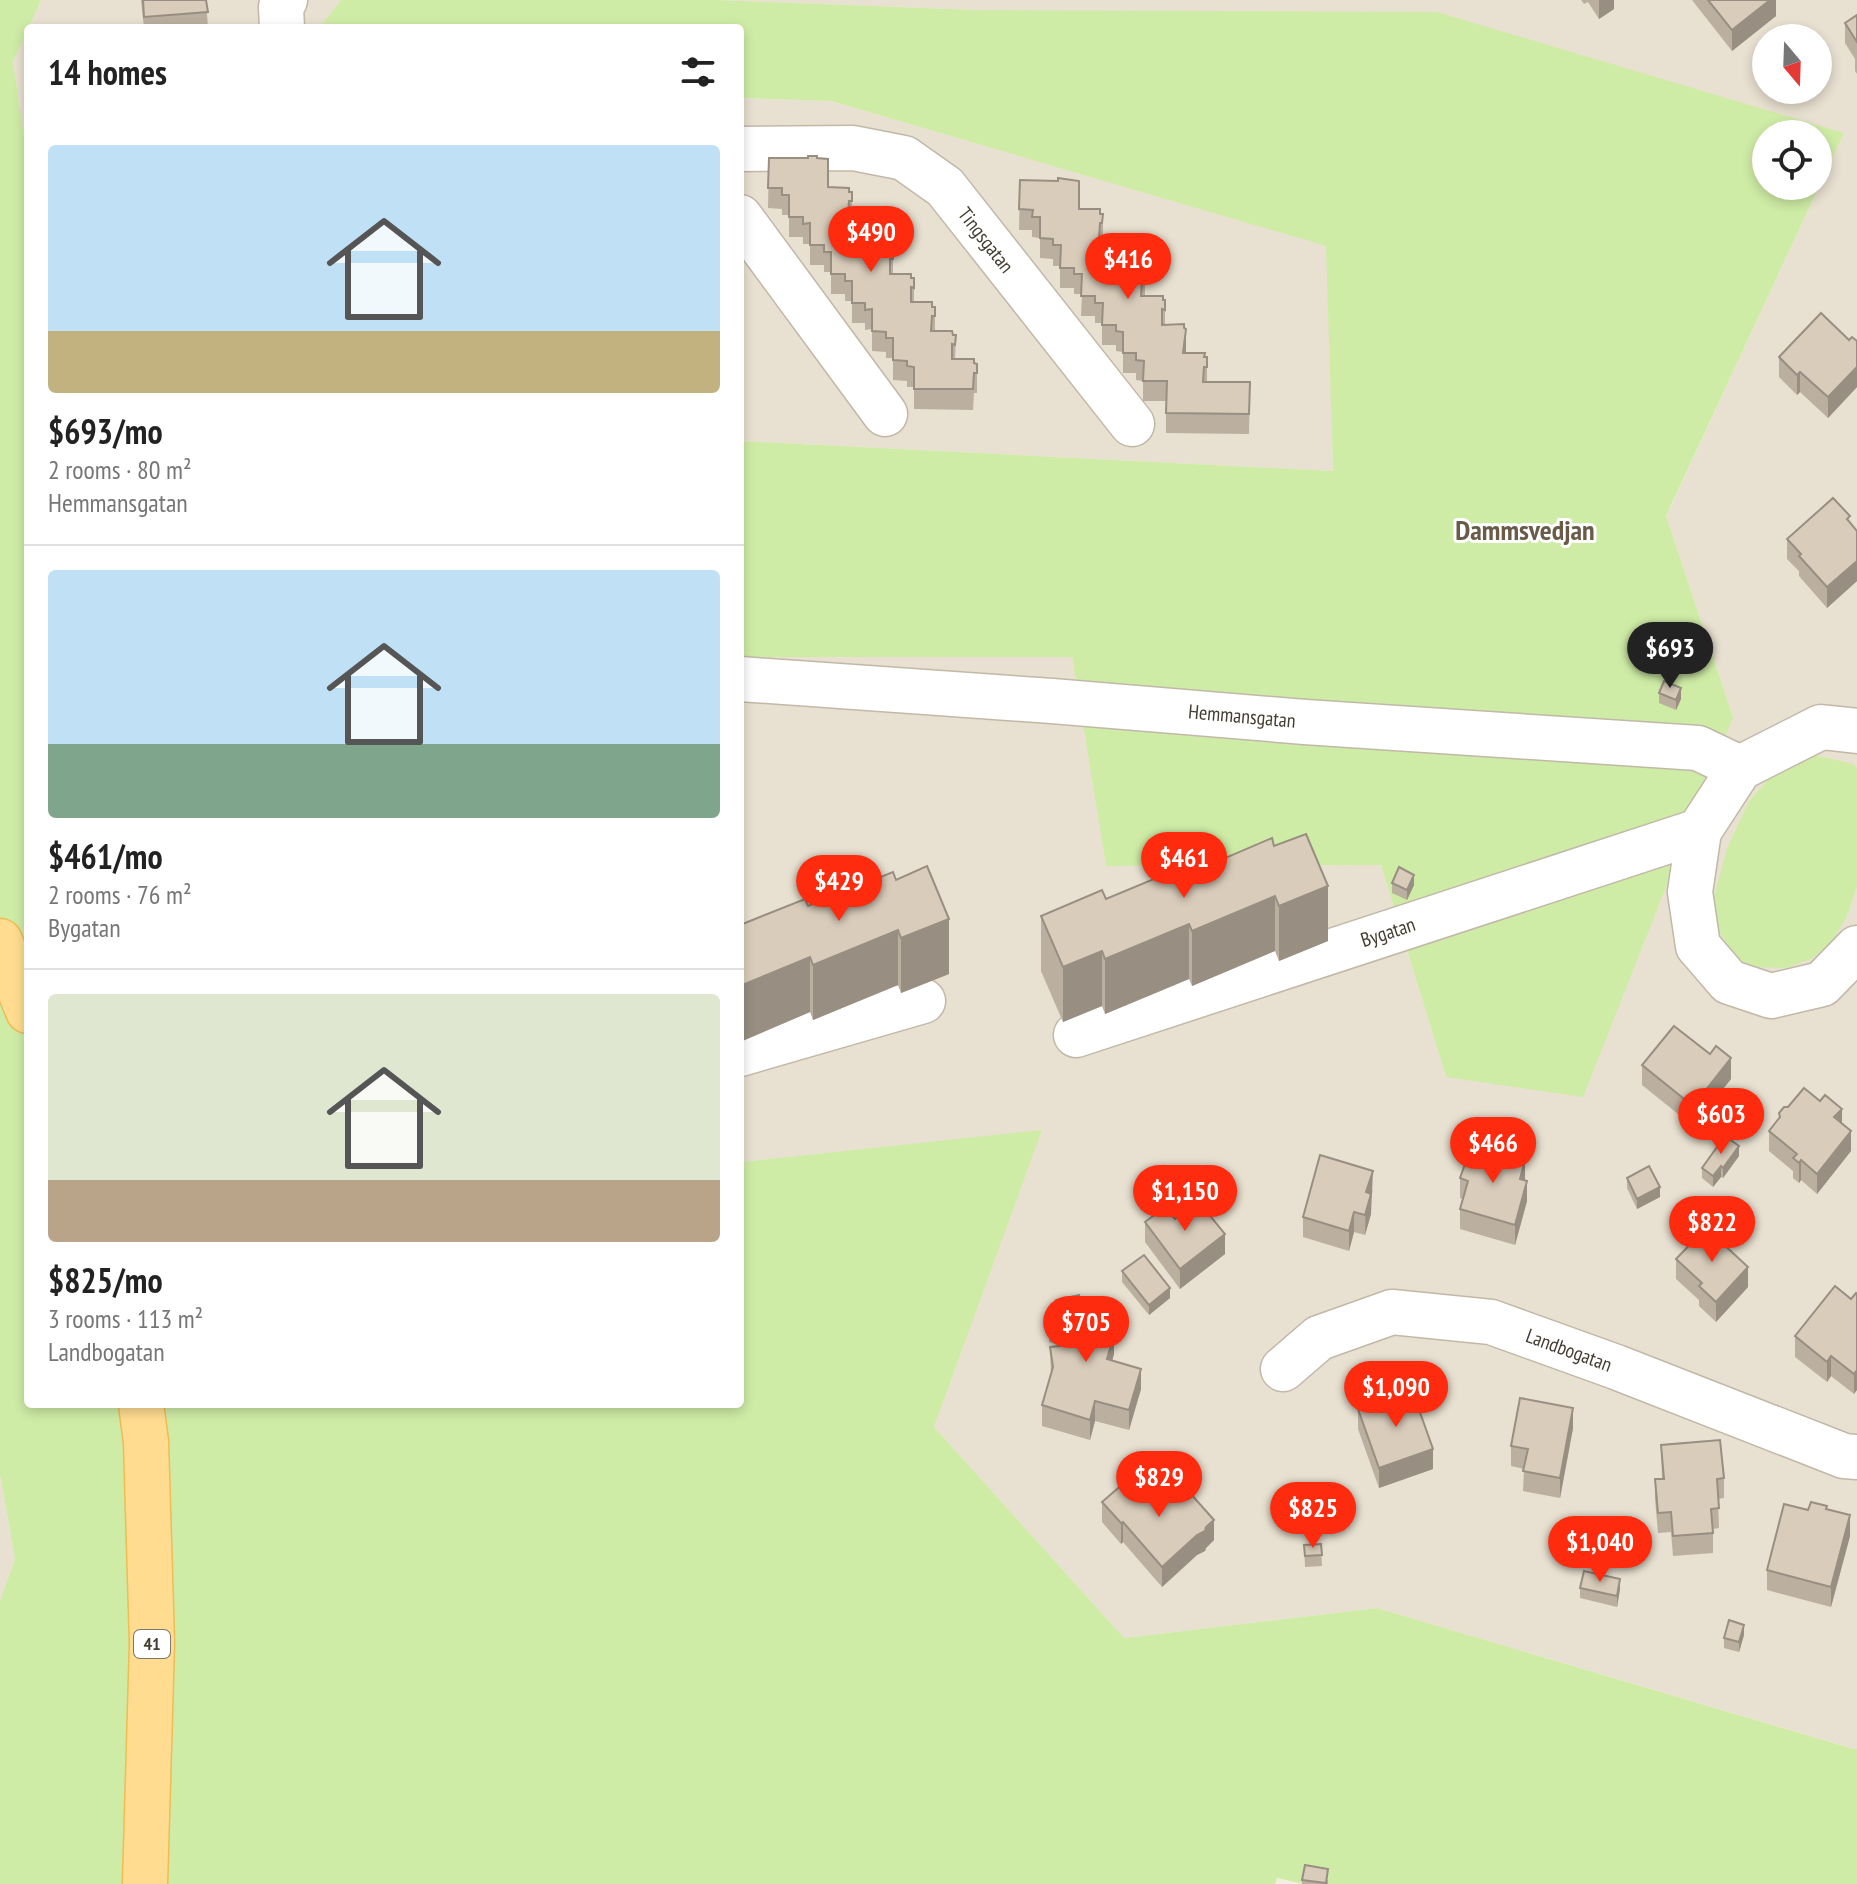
<!DOCTYPE html>
<html lang="en">
<head>
<meta charset="utf-8">
<style>
  :root { --surface:#fff; --page:#f2f2f2; --text:#222; --muted:#767676; --line:#e0e0e0; --accent:#ff2b0e }
  body { margin:0; font-family:"PT Sans Narrow",sans-serif; background:var(--page); color:var(--text); height:100vh; display:flex; flex-direction:column; font-size:30px; white-space:nowrap }
  * { box-sizing:border-box; margin:0 }
  p { font-size:26px; color:var(--muted) }
  .icon { flex:none; width:44px; height:44px; fill:none; stroke:currentColor; stroke-width:2; stroke-linecap:round; stroke-linejoin:round }
  .map { position:relative; flex:1; overflow:hidden }
  .side { position:absolute; left:24px; top:24px; width:720px; height:1384px; display:flex; flex-direction:column; background:var(--surface); border-radius:8px; box-shadow:0 4px 12px #0003 }
  .side>* { flex:none }
  .needle { width:52px; rotate:161deg }
  .controls { position:absolute; left:1752px; top:24px; display:grid; gap:16px }
  .controls a { display:grid; place-items:center; width:80px; height:80px; border-radius:50%; background:var(--surface); box-shadow:0 4px 12px #0003; font-size:40px }
  .price { position:absolute; translate:-50% -68px; padding:0 18px; border-radius:28px; background:var(--accent); color:#fff; font-size:26px; line-height:52px; filter:drop-shadow(0 2px 4px #0008) }
  .price::after { content:''; position:absolute; left:50%; top:48px; width:24px; height:18px; margin-left:-12px; background:inherit; clip-path:polygon(0 0,100% 0,50% 100%) }
  .price.selected { background:#222; color:#fff }
  ul { padding:0; list-style:none }
  li { display:grid; align-content:center; gap:16px; height:424px; padding:0 24px }
  li+li { border-top:2px solid var(--line) }
  li span { display:grid; place-items:center; height:248px; border-radius:8px; color:#555 }
  li>.icon { margin-inline-start:auto }
  span .icon { width:144px; height:144px; fill:#fffc; stroke-width:1 }
  li b { font-size:34px }
  h2 { display:flex; justify-content:space-between; align-items:center; height:96px; padding:0 24px; font-size:34px }
  .map>svg:first-child { display:block }
</style>
</head>
<body>
<div class="map">
<svg width="1857" height="1884" viewBox="0 0 1857 1884">
  <rect width="100%" height="100%" fill="#f3eee2"/>
  <!-- residential -->
  <g fill="#e8e0d0" fill-rule="evenodd">
    <polygon points="41,0 341,0 319,28 28,28"/>
    <path d="M 717,0 L 1857,0 L 1857,768 L 1852,764 L 1776,770 L 1749,801 L 1728,846 L 1847,916 L 1857,887 L 1857,1748 L 1855,1749 L 1377,1608 L 1124,1638 L 934,1427 L 1041,1131 L 740,1162 L 740,657 L 1072,657 L 1106,866 L 1381,865 L 1446,1077 L 1733,717 L 1666,517 L 1844,133 L 977,10 ZM 1766,38 L 1818,38 L 1818,90 L 1766,90 Z"/>
    <polygon points="28,29 28,163 13,62"/>
    <polygon points="740,98 831,101 1327,246 1333,471 740,441"/>
    <polygon points="0,1474 15,1559 0,1601"/>
  </g>
  <!-- green -->
  <g fill="#cfeca6" fill-rule="evenodd">
    <polygon points="0,0 41,0 13,62 28,164 28,1404 740,1404 740,1162 1042,1130 934,1427 1124,1638 1377,1608 1854,1749 1857,1748 1857,1884 1304,1884 1277,1878 1275,1884 0,1884 0,1601 15,1559 0,1474"/>
    <path d="M 341,0 L 717,0 L 977,10 L 1437,12 L 1844,133 L 1666,516 L 1733,717 L 1583,1097 L 1446,1077 L 1381,865 L 1106,866 L 1072,657 L 740,657 L 740,441 L 1333,471 L 1326,246 L 831,101 L 740,98 L 740,28 L 319,28 ZM 1766,134 L 1818,134 L 1818,186 L 1766,186 Z"/>
    <polygon points="1814,755 1853,764 1857,768 1857,887 1847,916 1831,943 1811,959 1786,968 1757,967 1736,959 1717,928 1713,899 1728,846 1749,801 1776,770"/>
  </g>
  <g fill="none" stroke-linecap="round" stroke-linejoin="round">
    <defs>
      <g id="minor">
        <polyline points="282,28 281,7 285,0"/>
        <polyline points="740,149 853,148 904,158 945,187 1132,424"/>
        <polyline points="740,217 885,414"/>
        <polyline points="740,679 1052,701 1305,722 1698,748 1740,768"/>
        <polyline points="1857,731 1821,727 1740,768 1699,831 1690,892 1698,946 1729,982 1771,996 1822,984 1857,948"/>
        <polyline points="1076,1035 1699,831"/>
        <polyline points="740,1054 923,1001"/>
        <polyline points="1283,1369 1319,1338 1392,1312 1491,1322 1616,1367 1844,1456 1857,1457"/>
      </g>
      <g id="major">
        <polyline points="0,941 28,1011"/>
        <polyline points="141,1404 146,1442 152,1643 145,1884"/>
      </g>
    </defs>
    <!-- minor casing -->
    <use href="#minor" stroke="#c2b8a7" stroke-width="47"/>
    <!-- major casing -->
    <use href="#major" stroke="#efbc55" stroke-width="47"/>
    <!-- minor -->
    <use href="#minor" stroke="#fff" stroke-width="44"/>
    <!-- major -->
    <use href="#major" stroke="#ffdc90" stroke-width="44"/>
  </g>
  <!-- wall -->
  <g fill="#bbafa0">
    <polygon points="141,0 206,0 208,28 144,28"/>
    <polygon points="1581,0 1614,0 1614,9 1599,19 1588,2 1584,4"/>
    <polygon points="1692,0 1776,0 1776,16 1732,51"/>
    <polygon points="1857,15 1857,74 1855,71 1855,59 1845,43 1845,23"/>
    <polygon points="28,47 28,70 25,69 25,59"/>
    <polygon points="769,158 817,158 828,187 852,192 852,216 873,220 873,245 893,250 893,274 914,278 914,302 935,307 935,331 956,335 955,359 977,364 977,393 974,393 973,410 914,409 914,387 907,387 907,381 893,380 893,358 886,358 886,352 872,351 872,329 865,330 865,323 852,323 852,301 845,301 845,294 831,294 831,272 824,272 824,265 810,265 810,244 803,244 803,237 789,237 789,215 782,215 782,209 768,208"/>
    <polygon points="1020,180 1079,209 1103,214 1103,238 1124,243 1124,267 1145,271 1145,296 1165,300 1165,325 1186,349 1186,353 1207,357 1207,382 1250,382 1249,434 1166,433 1166,401 1143,401 1143,381 1136,380 1136,373 1123,373 1123,352 1116,351 1116,345 1102,345 1102,323 1095,323 1095,316 1081,316 1082,294 1074,294 1074,288 1060,288 1060,266 1053,266 1053,259 1040,258 1040,238 1032,237 1032,230 1019,230"/>
    <polygon points="1849,340 1857,341 1857,387 1828,418 1800,392 1797,395 1779,377 1779,357"/>
    <polygon points="1850,523 1857,531 1857,581 1827,608 1799,576 1799,571 1787,559 1787,539"/>
    <polygon points="1659,693 1681,699 1676,710 1659,703"/>
    <polygon points="1274,846 1328,941 1279,961 1275,951 1192,986 1189,979 1105,1014 1102,1006 1063,1022 1041,971 1041,916 1106,899"/>
    <polygon points="896,880 949,974 901,993 898,985 813,1020 810,1012 740,1042 740,925"/>
    <polygon points="1392,883 1414,885 1407,900 1392,893"/>
    <polygon points="1642,1065 1731,1079 1693,1126 1642,1085"/>
    <polygon points="1779,1113 1842,1124 1851,1151 1817,1194 1801,1180 1799,1183 1793,1178 1793,1171 1769,1151 1769,1131 1779,1119"/>
    <polygon points="1739,1156 1723,1178 1721,1177 1713,1187 1702,1178 1702,1168"/>
    <polygon points="1172,1172 1172,1182 1168,1188 1160,1183 1160,1173"/>
    <polygon points="1460,1178 1525,1180 1527,1201 1515,1245 1460,1229 1460,1209 1463,1199 1460,1198"/>
    <polygon points="1627,1178 1660,1197 1637,1209 1627,1188"/>
    <polygon points="1373,1191 1371,1195 1371,1214 1365,1235 1354,1232 1349,1251 1303,1237 1303,1217"/>
    <polygon points="1175,1219 1225,1254 1180,1289 1145,1242 1145,1222"/>
    <polygon points="1676,1259 1748,1287 1716,1322 1699,1306 1699,1300 1676,1279"/>
    <polygon points="1122,1271 1170,1298 1149,1315 1122,1282"/>
    <polygon points="1857,1294 1854,1394 1831,1376 1827,1382 1795,1357 1795,1336 1851,1299"/>
    <polygon points="1079,1298 1114,1354 1112,1360 1141,1389 1129,1430 1095,1421 1090,1440 1042,1426 1042,1405 1051,1374 1050,1347 1060,1345 1049,1342 1049,1322"/>
    <polygon points="1358,1409 1433,1469 1379,1488 1358,1429"/>
    <polygon points="1573,1428 1560,1498 1523,1491 1524,1469 1511,1466 1511,1446"/>
    <polygon points="1661,1445 1724,1478 1724,1498 1718,1499 1719,1528 1713,1529 1713,1553 1673,1556 1671,1532 1658,1533 1655,1499 1655,1479 1662,1479"/>
    <polygon points="1102,1502 1151,1503 1155,1508 1214,1540 1206,1548 1205,1551 1197,1555 1162,1587 1123,1542 1121,1544 1102,1522"/>
    <polygon points="1827,1509 1850,1536 1831,1607 1767,1590 1767,1570 1808,1510"/>
    <polygon points="1321,1544 1322,1566 1305,1567 1304,1545"/>
    <polygon points="1582,1548 1580,1566 1565,1564 1565,1554"/>
    <polygon points="1580,1588 1620,1589 1617,1607 1580,1598"/>
    <polygon points="1744,1635 1739,1652 1724,1648 1724,1638"/>
    <rect x="1302" y="1880" width="26" height="4"/>
  </g>
  <!-- shaded-wall -->
  <g fill="#988f82">
    <polygon points="1599,0 1614,0 1614,9 1599,19"/>
    <polygon points="1770,0 1776,0 1776,16 1732,51 1732,30"/>
    <polygon points="1186,329 1186,349 1183,373 1183,353"/>
    <polygon points="1857,367 1857,387 1828,418 1828,397"/>
    <polygon points="1800,372 1800,392 1797,395 1797,375"/>
    <polygon points="1857,561 1857,581 1827,608 1827,587"/>
    <polygon points="1681,688 1681,699 1676,710 1676,700"/>
    <polygon points="1414,875 1414,885 1407,900 1407,890"/>
    <polygon points="1328,886 1328,941 1279,961 1279,906"/>
    <polygon points="1275,896 1275,951 1192,986 1192,931"/>
    <polygon points="949,919 949,974 901,993 901,938"/>
    <polygon points="1189,924 1189,979 1105,1014 1105,959"/>
    <polygon points="898,930 898,985 813,1020 813,965"/>
    <polygon points="1102,951 1102,1006 1063,1022 1063,967"/>
    <polygon points="810,957 810,1012 740,1042 740,986"/>
    <polygon points="1731,1058 1731,1079 1693,1126 1693,1106"/>
    <polygon points="1842,1109 1842,1129 1834,1117"/>
    <polygon points="1851,1131 1851,1151 1817,1194 1817,1174"/>
    <polygon points="1739,1146 1739,1156 1723,1178 1723,1168"/>
    <polygon points="1525,1160 1525,1180 1520,1179"/>
    <polygon points="1801,1160 1801,1180 1799,1183 1799,1163"/>
    <polygon points="1721,1166 1721,1177 1713,1187 1713,1176"/>
    <polygon points="1373,1171 1371,1214 1365,1235 1366,1192"/>
    <polygon points="1172,1172 1172,1182 1168,1188 1168,1178"/>
    <polygon points="1527,1181 1527,1201 1515,1245 1515,1225"/>
    <polygon points="1660,1187 1660,1197 1637,1209 1637,1199"/>
    <polygon points="1354,1212 1354,1232 1349,1251 1349,1231"/>
    <polygon points="1225,1234 1225,1254 1180,1289 1180,1269"/>
    <polygon points="1748,1267 1748,1287 1716,1322 1716,1302"/>
    <polygon points="1170,1288 1170,1298 1149,1315 1149,1305"/>
    <polygon points="1114,1334 1114,1354 1107,1379 1107,1359"/>
    <polygon points="1831,1356 1831,1376 1827,1382 1827,1362"/>
    <polygon points="1141,1369 1141,1389 1129,1430 1129,1410"/>
    <polygon points="1857,1370 1857,1390 1854,1394 1854,1374"/>
    <polygon points="1095,1401 1095,1421 1090,1440 1090,1420"/>
    <polygon points="1573,1408 1573,1428 1560,1498 1560,1478"/>
    <polygon points="1433,1449 1433,1469 1379,1488 1379,1468"/>
    <polygon points="1850,1515 1850,1536 1831,1607 1831,1587"/>
    <polygon points="1214,1520 1214,1540 1206,1548 1205,1551 1197,1555 1162,1587 1162,1567"/>
    <polygon points="1123,1522 1123,1542 1121,1544 1121,1523"/>
    <polygon points="1620,1579 1620,1589 1617,1607 1617,1596"/>
    <polygon points="1744,1625 1744,1635 1739,1652 1739,1642"/>
  </g>
  <!-- building -->
  <g fill="#d9ccba" stroke="#988f82" stroke-width="2">
    <polygon points="143,0 206,0 208,12 144,17"/>
    <polygon points="1708,0 1770,0 1732,30"/>
    <polygon points="1857,15 1857,42 1845,23"/>
    <polygon points="808,156 817,156 817,158 828,159 828,187 849,188 849,192 852,192 852,201 849,201 848,216 870,216 870,221 873,220 872,230 870,230 869,245 890,245 891,250 893,250 893,259 890,259 890,274 911,274 911,278 914,278 914,288 911,287 911,302 932,302 932,307 935,307 935,316 932,316 931,331 952,331 953,335 956,335 955,345 952,344 952,359 974,359 974,363 977,364 977,373 974,373 973,389 914,389 914,367 907,366 907,361 893,360 893,338 886,338 886,332 872,331 872,309 865,310 865,303 852,303 852,281 845,281 845,274 831,274 831,252 824,252 824,245 810,245 810,223 803,224 803,217 789,217 789,195 782,195 782,188 768,188 769,158 808,158"/>
    <polygon points="1058,178 1079,181 1079,209 1100,209 1100,214 1103,214 1102,223 1100,223 1099,238 1121,238 1121,243 1124,243 1124,252 1121,252 1120,267 1142,268 1142,271 1145,271 1144,281 1142,280 1141,296 1163,296 1163,300 1165,300 1165,310 1162,309 1162,325 1184,324 1184,328 1186,329 1183,353 1205,353 1204,357 1207,357 1207,367 1204,367 1203,382 1250,382 1249,414 1166,413 1167,381 1143,381 1144,361 1136,360 1136,353 1123,353 1123,332 1116,331 1116,325 1102,325 1103,303 1095,303 1095,296 1081,296 1082,274 1074,274 1074,268 1060,268 1061,245 1053,245 1053,239 1040,238 1040,217 1032,217 1033,210 1019,209 1020,180 1058,181"/>
    <polygon points="1821,313 1849,340 1852,337 1857,341 1857,367 1828,397 1800,372 1797,375 1779,357"/>
    <polygon points="1833,498 1850,516 1847,519 1857,531 1857,561 1827,587 1799,556 1801,554 1787,539"/>
    <polygon points="1664,681 1681,688 1676,700 1659,693"/>
    <polygon points="1306,834 1328,886 1279,906 1275,896 1192,931 1189,924 1105,959 1102,951 1063,967 1041,916 1102,890 1106,899 1185,866 1188,874 1272,838 1274,846"/>
    <polygon points="927,866 949,919 901,938 898,930 813,965 810,957 740,986 740,925 805,899 808,906 893,872 896,880"/>
    <polygon points="1399,867 1414,875 1407,890 1392,883"/>
    <polygon points="1674,1026 1710,1054 1716,1046 1731,1058 1693,1106 1642,1065"/>
    <polygon points="1804,1088 1820,1101 1825,1095 1842,1109 1834,1117 1851,1131 1817,1174 1801,1160 1799,1163 1793,1158 1797,1154 1769,1131 1780,1117 1779,1113 1784,1107 1788,1107"/>
    <polygon points="1725,1136 1739,1146 1723,1168 1721,1166 1713,1176 1702,1168"/>
    <polygon points="1472,1145 1525,1160 1520,1179 1527,1181 1515,1225 1460,1209 1468,1181 1460,1178"/>
    <polygon points="1320,1155 1373,1171 1366,1192 1371,1194 1365,1215 1354,1212 1349,1231 1303,1217"/>
    <polygon points="1164,1166 1172,1172 1168,1178 1160,1173"/>
    <polygon points="1649,1166 1660,1187 1637,1199 1627,1178"/>
    <polygon points="1198,1201 1225,1234 1180,1269 1145,1222 1165,1207 1175,1219"/>
    <polygon points="1706,1228 1748,1267 1716,1302 1699,1286 1702,1283 1676,1259"/>
    <polygon points="1144,1255 1170,1288 1149,1305 1122,1271"/>
    <polygon points="1835,1286 1851,1299 1856,1293 1857,1294 1857,1370 1854,1374 1831,1356 1827,1362 1795,1336"/>
    <polygon points="1079,1295 1078,1299 1084,1298 1093,1301 1099,1313 1096,1329 1114,1334 1107,1359 1141,1369 1129,1410 1095,1401 1090,1420 1042,1405 1053,1367 1050,1347 1060,1346 1065,1327 1049,1322 1056,1300"/>
    <polygon points="1412,1390 1433,1449 1379,1468 1358,1409"/>
    <polygon points="1520,1398 1573,1408 1560,1478 1523,1471 1528,1449 1511,1446"/>
    <polygon points="1720,1440 1724,1478 1717,1479 1719,1508 1711,1509 1713,1533 1673,1536 1671,1512 1658,1513 1655,1479 1664,1479 1661,1445"/>
    <polygon points="1132,1476 1151,1497 1148,1499 1155,1508 1182,1484 1214,1520 1206,1527 1205,1531 1197,1535 1162,1567 1123,1522 1121,1523 1102,1502"/>
    <polygon points="1811,1502 1827,1506 1826,1509 1850,1515 1831,1587 1767,1570 1784,1504 1808,1510"/>
    <polygon points="1567,1536 1582,1538 1580,1556 1565,1554"/>
    <polygon points="1321,1544 1322,1555 1305,1556 1304,1545"/>
    <polygon points="1584,1571 1620,1579 1617,1596 1580,1588"/>
    <polygon points="1729,1620 1744,1625 1739,1642 1724,1638"/>
    <polygon points="1305,1865 1328,1869 1326,1883 1302,1880"/>
  </g>
  <g text-anchor="middle" stroke-width="6" stroke-linejoin="round" paint-order="stroke">
    <!-- shield labels -->
    <rect fill="#fff" stroke="#7d7770" stroke-width="2" x="134" y="1630" width="36" height="28" rx="6"/>
    <g font-size="18" font-weight="bold" fill="#453d32">
      <text x="152" y="1650">41</text>
    </g>
    <!-- street labels -->
    <g font-size="20" fill="#453d32" stroke="#fff">
      <text transform="translate(986 240) rotate(52)" y="7">Tingsgatan</text>
      <text transform="translate(1242 716) rotate(5)" y="7">Hemmansgatan</text>
      <text transform="translate(1388 932) rotate(-18)" y="7">Bygatan</text>
      <text transform="translate(1569 1350) rotate(20)" y="7">Landbogatan</text>
    </g>
    <!-- district labels -->
    <g font-size="28" font-weight="bold" fill="#695b48" stroke="#fff">
      <text x="1525" y="540">Dammsvedjan</text>
    </g>
  </g>
</svg>
<div class="controls">
<a><svg class="needle" viewBox="-14 -14 28 28"><path d="M0-13l5 13h-10z" fill="#e53935"/><path d="M0 13l5-13h-10z" fill="#767676"/></svg></a>
<a><svg class="icon" aria-label="locate" viewBox="0 0 24 24"><circle cx="12" cy="12" r="6"/><path d="M12 2v4M12 18v4M2 12h4M18 12h4"/></svg></a>
</div>
<b class="price" style="left:871px;top:274px">$490</b>
<b class="price" style="left:1128px;top:301px">$416</b>
<b class="price selected" style="left:1670px;top:690px">$693</b>
<b class="price" style="left:1184px;top:900px">$461</b>
<b class="price" style="left:839px;top:923px">$429</b>
<b class="price" style="left:1721px;top:1156px">$603</b>
<b class="price" style="left:1493px;top:1185px">$466</b>
<b class="price" style="left:1185px;top:1233px">$1,150</b>
<b class="price" style="left:1712px;top:1264px">$822</b>
<b class="price" style="left:1086px;top:1364px">$705</b>
<b class="price" style="left:1396px;top:1429px">$1,090</b>
<b class="price" style="left:1159px;top:1519px">$829</b>
<b class="price" style="left:1313px;top:1550px">$825</b>
<b class="price" style="left:1600px;top:1584px">$1,040</b>
<section class="side">
<h2>14 homes<svg class="icon" aria-label="filters" viewBox="0 0 24 24"><path d="M4 7h16M4 17h16"/><circle cx="9" cy="7" r="2"/><circle cx="15" cy="17" r="2"/></svg></h2>
<ul>
<li><span style="background:linear-gradient(#bfe0f5 75%,#c2b280 0)"><svg class="icon" aria-label="home" viewBox="0 0 24 24"><path d="M3 11l9-7 9 7M6 9v11h12V9"/></svg></span><div><b>$693/mo</b><p>2 rooms · 80 m²</p><p>Hemmansgatan</p></div></li>
<li><span style="background:linear-gradient(#bfe0f5 70%,#7fa58c 0)"><svg class="icon" aria-label="home" viewBox="0 0 24 24"><path d="M3 11l9-7 9 7M6 9v11h12V9"/></svg></span><div><b>$461/mo</b><p>2 rooms · 76 m²</p><p>Bygatan</p></div></li>
<li><span style="background:linear-gradient(#dfe7d0 75%,#b9a48a 0)"><svg class="icon" aria-label="home" viewBox="0 0 24 24"><path d="M3 11l9-7 9 7M6 9v11h12V9"/></svg></span><div><b>$825/mo</b><p>3 rooms · 113 m²</p><p>Landbogatan</p></div></li>
</ul>
</section>
</div>
</body>
</html>
